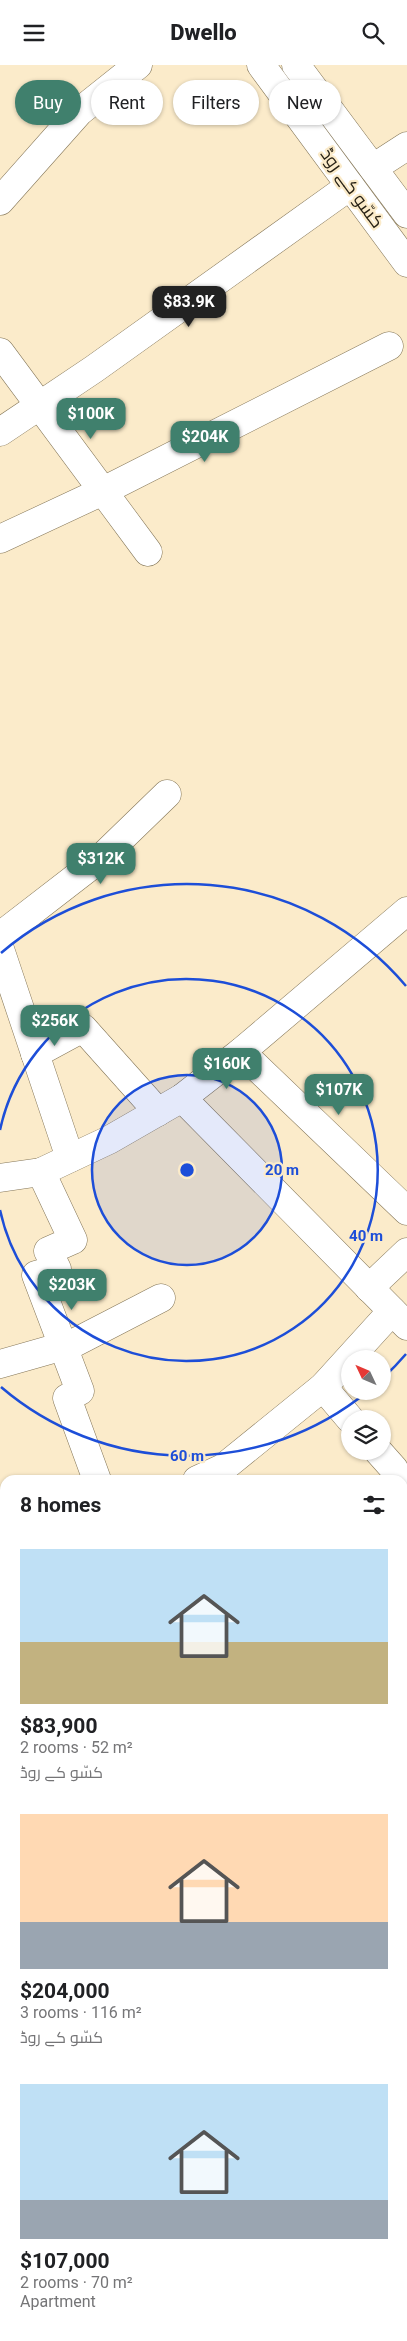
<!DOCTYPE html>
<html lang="en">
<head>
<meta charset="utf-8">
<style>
  :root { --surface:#fff; --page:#f6f6f6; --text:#202124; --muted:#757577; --accent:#40806d }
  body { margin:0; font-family:Roboto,Cairo,sans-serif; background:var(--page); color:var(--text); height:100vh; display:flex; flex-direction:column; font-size:19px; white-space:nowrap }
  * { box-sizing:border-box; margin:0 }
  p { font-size:16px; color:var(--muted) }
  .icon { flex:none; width:28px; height:28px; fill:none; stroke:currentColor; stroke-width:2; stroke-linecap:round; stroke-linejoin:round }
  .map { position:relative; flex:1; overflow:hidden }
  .details { position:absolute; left:0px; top:1410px; width:408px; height:866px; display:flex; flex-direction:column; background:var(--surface); border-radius:15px 15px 0 0; box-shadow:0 1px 4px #0004 }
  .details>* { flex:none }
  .hud { position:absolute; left:15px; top:15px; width:378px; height:45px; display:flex; gap:10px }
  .needle { width:32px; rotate:314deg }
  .buttons { position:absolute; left:341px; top:1285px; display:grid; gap:10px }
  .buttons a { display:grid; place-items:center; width:50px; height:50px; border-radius:50%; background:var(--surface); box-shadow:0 1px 4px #0004; font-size:25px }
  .price { position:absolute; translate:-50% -42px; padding:0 11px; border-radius:10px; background:var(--accent); color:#fff; font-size:16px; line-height:32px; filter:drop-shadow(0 1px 2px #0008) }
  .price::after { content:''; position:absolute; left:50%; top:30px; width:15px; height:11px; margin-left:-8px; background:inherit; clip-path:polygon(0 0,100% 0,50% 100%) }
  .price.current { background:#222; color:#fff }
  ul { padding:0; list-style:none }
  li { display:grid; align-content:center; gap:10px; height:265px; padding:0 20px }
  li span { display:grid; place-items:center; height:155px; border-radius:0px; color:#555 }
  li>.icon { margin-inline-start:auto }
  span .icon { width:90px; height:90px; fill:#fffc; stroke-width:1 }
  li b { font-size:21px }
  h2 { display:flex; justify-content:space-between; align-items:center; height:60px; padding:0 20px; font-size:21px }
  .pill { padding:0 18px; border-radius:22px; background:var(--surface); box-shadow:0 1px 4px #0004; font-size:18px; line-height:45px }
  .pill.current { background:var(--accent); color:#fff }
  header { display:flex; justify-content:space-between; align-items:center; height:65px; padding:0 20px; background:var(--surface); font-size:22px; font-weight:800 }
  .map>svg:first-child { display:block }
</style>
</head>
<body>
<header><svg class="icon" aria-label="menu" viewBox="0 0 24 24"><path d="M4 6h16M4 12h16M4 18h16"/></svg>Dwello<svg class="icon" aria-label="search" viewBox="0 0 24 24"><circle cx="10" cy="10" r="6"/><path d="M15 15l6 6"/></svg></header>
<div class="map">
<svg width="407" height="2276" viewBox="0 0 407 2276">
  <rect width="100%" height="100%" fill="#fbebca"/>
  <!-- green -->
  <polygon fill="#d3d6b4" points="407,2168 407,2256 403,2252 402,2171"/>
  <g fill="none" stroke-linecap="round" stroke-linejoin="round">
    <defs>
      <g id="minor">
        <polyline points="373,103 407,81"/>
        <polyline points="0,136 79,47 138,0"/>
        <polyline points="0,287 148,487"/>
        <polyline points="0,367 94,304 350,121"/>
        <polyline points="0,474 103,426 389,281"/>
        <polyline points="0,871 101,793 167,729"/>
        <polyline points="0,884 70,1093"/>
        <polyline points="241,987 407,1146"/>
        <polyline points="35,989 83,963 158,1047"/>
        <polyline points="182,1033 407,1261"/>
        <polyline points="41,1107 73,1175 48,1186 57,1204 36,1210 80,1326 67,1333 97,1415"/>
        <polyline points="0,1113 41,1107 109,1075 182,1033 241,987 407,846"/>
        <polyline points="369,1223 407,1187"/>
        <polyline points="0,1299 74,1278 161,1233"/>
        <polyline points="323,1322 350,1354"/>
        <polyline points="378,1386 394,1404 399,1415"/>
        <polyline points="197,1415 223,1403 323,1322 392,1246"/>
        <polyline points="0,1469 5,1468"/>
        <polyline points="402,1560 407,1567"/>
        <polyline points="0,1630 5,1629"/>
        <polyline points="402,1738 407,1735"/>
        <polyline points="0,1744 5,1743"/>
        <polyline points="402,1970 407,1968"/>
        <polyline points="0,2043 5,2043"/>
        <polyline points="402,2150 407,2148"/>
        <polyline points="139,2271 141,2276"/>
      </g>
      <g id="major">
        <polyline points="261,0 407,198"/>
        <polyline points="296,0 407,149"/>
      </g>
    </defs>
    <!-- minor casing -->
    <use href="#minor" stroke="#847658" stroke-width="29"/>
    <!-- major casing -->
    <use href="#major" stroke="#847658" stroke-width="29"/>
    <!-- minor -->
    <use href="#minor" stroke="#fff" stroke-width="28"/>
    <!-- major -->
    <use href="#major" stroke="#fff" stroke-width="28"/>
  </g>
  <!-- distance rings -->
  <circle cx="187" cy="1105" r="95" fill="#1d4ed8" fill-opacity=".12"/>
  <g fill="none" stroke="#1d4ed8" stroke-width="2.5">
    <circle cx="187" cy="1105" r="95"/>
    <path d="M0 1065A191 191 0 1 1 0 1145"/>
    <path d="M406 1289A286 286 0 0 1 384 1312M367 1327A286 286 0 0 1 1 1322M1 888A286 286 0 0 1 406 921"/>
  </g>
  <g text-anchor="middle" stroke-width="4.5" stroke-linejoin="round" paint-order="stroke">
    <!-- street labels -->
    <g font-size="18" fill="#272115" stroke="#fbebca">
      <text transform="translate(352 123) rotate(54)" y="6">کسّو کے روڈ</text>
    </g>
  </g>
  <circle cx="187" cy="1105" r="8" fill="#1d4ed8" stroke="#fbebca" stroke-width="2.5"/>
  <g font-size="15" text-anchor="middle" font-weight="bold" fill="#1d4ed8" stroke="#fbebca" stroke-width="4.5" stroke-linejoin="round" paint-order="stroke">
    <text x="282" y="1110">20 m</text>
    <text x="366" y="1176">40 m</text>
    <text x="187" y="1396">60 m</text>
  </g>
</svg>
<div class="buttons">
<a><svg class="needle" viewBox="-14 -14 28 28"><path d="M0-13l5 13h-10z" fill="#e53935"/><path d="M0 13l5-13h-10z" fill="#757577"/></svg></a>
<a><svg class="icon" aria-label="layers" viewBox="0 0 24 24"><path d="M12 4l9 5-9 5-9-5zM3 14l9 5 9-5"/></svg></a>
</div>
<b class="price current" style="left:189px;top:263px">$83.9K</b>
<b class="price" style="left:91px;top:375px">$100K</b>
<b class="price" style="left:205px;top:398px">$204K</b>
<b class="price" style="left:101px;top:820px">$312K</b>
<b class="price" style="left:55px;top:982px">$256K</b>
<b class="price" style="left:227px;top:1025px">$160K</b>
<b class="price" style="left:339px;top:1051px">$107K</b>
<b class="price" style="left:72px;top:1246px">$203K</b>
<div class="hud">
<a class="pill current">Buy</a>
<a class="pill">Rent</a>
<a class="pill">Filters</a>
<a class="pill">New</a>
</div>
<section class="details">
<h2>8 homes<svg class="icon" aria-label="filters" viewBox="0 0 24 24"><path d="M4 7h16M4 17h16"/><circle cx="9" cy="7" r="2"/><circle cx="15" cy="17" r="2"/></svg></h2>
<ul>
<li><span style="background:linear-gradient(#bfe0f5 60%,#c2b280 0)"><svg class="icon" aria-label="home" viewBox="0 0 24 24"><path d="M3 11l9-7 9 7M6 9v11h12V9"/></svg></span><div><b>$83,900</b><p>2 rooms · 52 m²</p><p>کسّو کے روڈ</p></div></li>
<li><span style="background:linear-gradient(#ffd9b3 70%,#9aa5b1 0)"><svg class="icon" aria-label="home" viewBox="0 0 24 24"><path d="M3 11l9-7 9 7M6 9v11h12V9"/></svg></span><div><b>$204,000</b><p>3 rooms · 116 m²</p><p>کسّو کے روڈ</p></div></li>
<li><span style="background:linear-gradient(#bfe0f5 75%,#9aa5b1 0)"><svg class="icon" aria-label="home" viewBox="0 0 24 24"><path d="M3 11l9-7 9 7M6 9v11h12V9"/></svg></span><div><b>$107,000</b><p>2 rooms · 70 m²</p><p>Apartment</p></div></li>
</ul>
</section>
</div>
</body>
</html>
